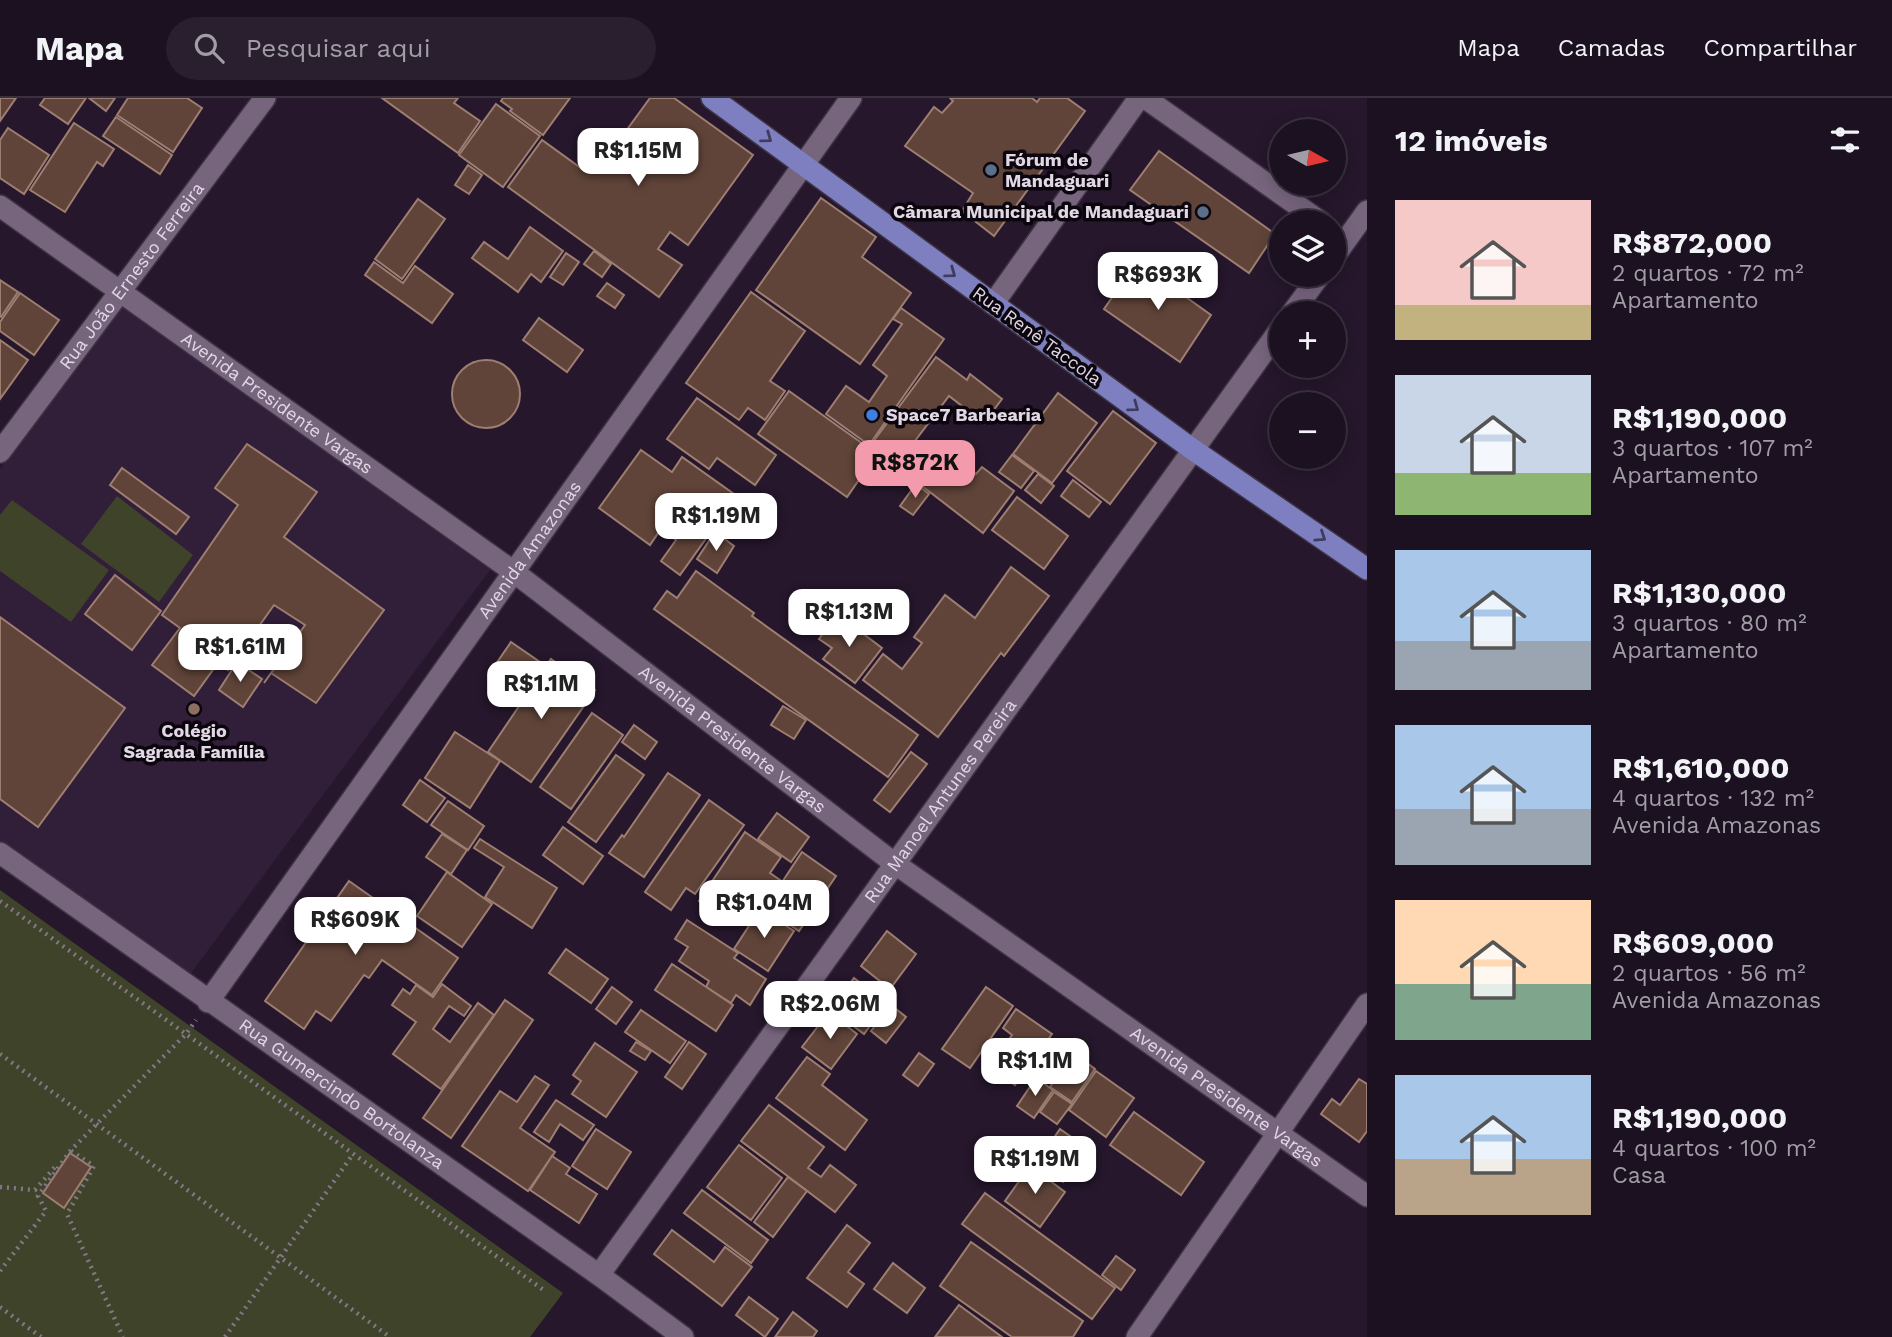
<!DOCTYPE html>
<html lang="pt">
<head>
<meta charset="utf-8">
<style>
  :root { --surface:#1c1121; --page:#291f2e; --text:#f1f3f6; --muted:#a09da5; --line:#3a313f; --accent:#f39aac }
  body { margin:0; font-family:"Work Sans",sans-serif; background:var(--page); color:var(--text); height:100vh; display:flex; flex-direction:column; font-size:26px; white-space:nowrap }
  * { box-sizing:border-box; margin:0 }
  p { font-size:23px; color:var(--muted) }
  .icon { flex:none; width:38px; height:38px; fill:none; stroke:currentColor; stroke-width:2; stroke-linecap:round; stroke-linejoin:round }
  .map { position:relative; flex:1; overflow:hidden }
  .side { display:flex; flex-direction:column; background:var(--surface); width:525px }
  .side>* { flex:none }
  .needle { width:46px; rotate:98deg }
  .buttons { position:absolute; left:1269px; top:21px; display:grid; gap:14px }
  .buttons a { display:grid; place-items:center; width:77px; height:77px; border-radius:50%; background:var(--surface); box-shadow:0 4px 18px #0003,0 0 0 2px var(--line); font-size:35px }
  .price { position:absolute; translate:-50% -60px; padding:0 16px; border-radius:14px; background:#fff; color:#222; font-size:23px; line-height:46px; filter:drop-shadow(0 2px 4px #0008) }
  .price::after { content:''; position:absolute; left:50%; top:42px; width:21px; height:16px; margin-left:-10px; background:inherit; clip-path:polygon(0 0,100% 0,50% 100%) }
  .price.current { background:var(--accent); color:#111 }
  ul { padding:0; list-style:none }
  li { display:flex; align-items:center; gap:21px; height:175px; padding:0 28px }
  li span { display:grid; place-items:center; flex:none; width:196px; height:140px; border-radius:0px; color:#555 }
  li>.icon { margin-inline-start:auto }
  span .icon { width:84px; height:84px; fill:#fffc; stroke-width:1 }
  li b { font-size:30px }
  h2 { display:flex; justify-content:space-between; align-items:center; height:84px; padding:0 28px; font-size:30px }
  header { display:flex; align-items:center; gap:42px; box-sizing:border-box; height:98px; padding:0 35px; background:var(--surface); border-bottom:2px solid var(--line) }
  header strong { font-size:33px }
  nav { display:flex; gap:38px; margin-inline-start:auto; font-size:24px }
  .search { width:490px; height:63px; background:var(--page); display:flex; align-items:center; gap:18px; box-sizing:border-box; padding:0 24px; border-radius:38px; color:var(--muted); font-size:26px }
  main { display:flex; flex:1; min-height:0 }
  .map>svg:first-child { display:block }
</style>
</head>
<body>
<header>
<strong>Mapa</strong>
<div class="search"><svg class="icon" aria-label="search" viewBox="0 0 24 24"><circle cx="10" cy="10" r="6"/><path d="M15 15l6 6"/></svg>Pesquisar aqui</div>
<nav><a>Mapa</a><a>Camadas</a><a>Compartilhar</a></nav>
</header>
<main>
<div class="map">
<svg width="1367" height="1239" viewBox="0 0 1367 1239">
  <rect width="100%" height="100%" fill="#26172c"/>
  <!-- built -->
  <polygon fill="#311e38" points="121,207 490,472 183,886 0,749 0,371"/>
  <!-- green -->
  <g fill="#3f4329">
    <polygon points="117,398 193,457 159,504 81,446"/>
    <polygon points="12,402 109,472 71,524 0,473 0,417"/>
    <polygon points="0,792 563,1195 530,1239 0,1239"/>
  </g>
  <!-- building -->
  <g fill="#604439" stroke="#9d7e71" stroke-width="2">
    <polygon points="0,0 16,0 0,23"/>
    <polygon points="45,0 86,0 68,26 40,7"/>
    <polygon points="89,0 115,0 106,13"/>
    <polygon points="128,0 187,0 202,10 173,54 117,17"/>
    <polygon points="382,0 458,0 454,5 480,23 458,55"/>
    <polygon points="503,0 570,0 543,37 510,13 512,11 501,3"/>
    <polygon points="650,0 674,0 753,57 688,147 670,134 658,151 682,167 659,199 508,89 542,42 585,73 607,42 615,48"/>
    <polygon points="950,0 1032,0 1037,4 1040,0 1067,0 1085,13 994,138 962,113 973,95 905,48 934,9 942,15 953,3"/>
    <polygon points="496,6 540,38 503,89 459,57"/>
    <polygon points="116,19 172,57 160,76 103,38"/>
    <polygon points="74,25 114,51 103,68 97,64 65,114 30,92"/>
    <polygon points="8,30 49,57 24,96 0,80 0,42"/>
    <polygon points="1159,53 1275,136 1249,175 1130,92"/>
    <polygon points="468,67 482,77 469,96 455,87"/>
    <polygon points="821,100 876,139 862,159 911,195 860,266 756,192"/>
    <polygon points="418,101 445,121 402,181 375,161"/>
    <polygon points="530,129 563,153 541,184 531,176 518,194 472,160 484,144 508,161"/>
    <polygon points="594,153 611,166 602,179 584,166"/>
    <polygon points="566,155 579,164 563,187 550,179"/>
    <polygon points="374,164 403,185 415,168 453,196 432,225 365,177"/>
    <polygon points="1137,164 1211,217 1180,264 1104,211"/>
    <polygon points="0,182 18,194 1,219 0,218"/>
    <polygon points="607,185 624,197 615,210 597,198"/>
    <polygon points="751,194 805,233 770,283 785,293 765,322 748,310 739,322 686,285"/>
    <polygon points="20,195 59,222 34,257 0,233 0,224"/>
    <polygon points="901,210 944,241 869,347 826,316 846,288 869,304 887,278 873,267 902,226 893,221"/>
    <polygon points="539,220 583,252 567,274 523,242"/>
    <polygon points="0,242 28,262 0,301"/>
    <polygon points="936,259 967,282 970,276 1002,301 984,325 949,298 896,368 870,348"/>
    <circle cx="486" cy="296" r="34"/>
    <polygon points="789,293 877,356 847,399 758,336"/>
    <polygon points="1058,295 1097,325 1052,385 1013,356"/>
    <polygon points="697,300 776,357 755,387 717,360 709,371 667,341"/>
    <polygon points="1113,313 1156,345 1110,406 1067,373"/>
    <polygon points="247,346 317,394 284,439 384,512 316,605 271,575 264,585 305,527 274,507 228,572 218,565 194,598 152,567 180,530 162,517 238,407 215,390"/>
    <polygon points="938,347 976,376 982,369 1014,393 983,435 913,381"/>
    <polygon points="641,352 672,374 682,359 741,401 717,434 713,431 680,477 661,463 676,442 661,431 650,447 599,410"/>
    <polygon points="1012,357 1034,373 1021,390 999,374"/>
    <polygon points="122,370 189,419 176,436 110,387"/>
    <polygon points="1038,376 1054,388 1041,405 1025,392"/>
    <polygon points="1073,382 1101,404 1089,419 1061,398"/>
    <polygon points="916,386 929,396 913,417 900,408"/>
    <polygon points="1017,399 1068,438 1044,471 992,432"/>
    <polygon points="715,434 734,448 717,475 697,461"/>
    <polygon points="1011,469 1049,498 1004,558 1001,555 938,639 863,582 883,556 902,571 922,545 914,539 945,497 975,520"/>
    <polygon points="696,473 754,515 752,518 918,637 888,679 654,511 667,493 677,500"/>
    <polygon points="115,477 161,513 132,552 85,516"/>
    <polygon points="837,516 882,550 855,585 823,561 832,550 819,541"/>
    <polygon points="0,519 125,610 38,729 0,701"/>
    <polygon points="511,544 540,564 518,596 489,576"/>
    <polygon points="551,561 595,592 531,684 488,654"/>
    <polygon points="237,564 262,581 243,609 219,592"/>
    <polygon points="783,608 806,622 794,641 771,627"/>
    <polygon points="592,615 623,637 571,711 540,689"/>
    <polygon points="634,627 657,644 645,661 622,644"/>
    <polygon points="455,634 500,663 470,710 425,680"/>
    <polygon points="911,654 927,666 890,714 874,702"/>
    <polygon points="616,657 644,677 596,744 568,724"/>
    <polygon points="668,675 700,697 644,779 609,755 622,737 624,739"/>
    <polygon points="420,682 445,700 427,724 403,707"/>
    <polygon points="709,702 744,727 695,796 686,790 671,812 645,794"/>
    <polygon points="448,703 484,728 468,752 431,727"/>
    <polygon points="777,715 809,739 791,764 758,741"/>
    <polygon points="563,729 603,758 583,786 543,757"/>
    <polygon points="745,734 781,759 770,775 780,782 765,805 758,800 747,818 723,802 715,814 699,803"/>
    <polygon points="442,736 467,752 451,776 426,759"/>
    <polygon points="480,741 557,790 532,830 485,799 504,769 474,750"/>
    <polygon points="802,754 836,778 799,833 765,810"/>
    <polygon points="447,774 492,806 462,849 417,818"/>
    <polygon points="349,783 458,860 432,897 382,862 369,880 364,877 331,923 316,913 304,931 265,903"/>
    <polygon points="760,811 794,833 768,873 734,851"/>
    <polygon points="687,822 738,855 734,860 766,881 750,907 736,897 731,905 706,889 709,883 679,863 688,849 675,841"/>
    <polygon points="887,833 916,856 890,891 861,868"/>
    <polygon points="566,851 608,881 591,905 549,875"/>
    <polygon points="672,866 733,907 716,933 655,892"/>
    <polygon points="854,880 887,905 864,936 831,911"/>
    <polygon points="442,886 471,908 464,918 449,908 433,931 450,944 478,905 494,917 441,991 393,956 416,924 392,907 403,891 410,896 416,887 433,899"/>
    <polygon points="612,889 632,904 616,926 596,911"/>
    <polygon points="986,889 1013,908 970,970 942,951"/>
    <polygon points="505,902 533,922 451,1040 423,1020"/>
    <polygon points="891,907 906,919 886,945 871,933"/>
    <polygon points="1016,911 1052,936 1015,987 990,969 1012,937 1003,930"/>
    <polygon points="641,912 686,943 670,965 625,934"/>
    <polygon points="829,914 857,936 831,971 802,949"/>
    <polygon points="636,944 651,953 645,962 630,953"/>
    <polygon points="689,944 706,956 682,991 665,979"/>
    <polygon points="595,945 637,974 606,1019 572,996 581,983 573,977"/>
    <polygon points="919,955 934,966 918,988 903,977"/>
    <polygon points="1074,955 1095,971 1072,1004 1050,989"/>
    <polygon points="807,959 830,976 822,987 867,1022 845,1052 776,1000"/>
    <polygon points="1096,973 1134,1000 1106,1039 1069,1012"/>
    <polygon points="535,978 549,987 520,1030 555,1054 528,1093 462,1048 500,993 517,1004"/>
    <polygon points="1036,980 1053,992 1034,1020 1017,1008"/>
    <polygon points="1359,981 1367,986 1367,1033 1359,1044 1321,1016 1332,1001 1340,1007"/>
    <polygon points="1054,994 1072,1006 1057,1026 1040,1014"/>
    <polygon points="556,1002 594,1027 583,1042 560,1026 549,1044 534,1034"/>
    <polygon points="769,1007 824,1049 808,1070 821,1079 830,1067 856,1087 835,1114 741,1043"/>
    <polygon points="1134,1014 1204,1064 1181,1097 1110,1047"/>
    <polygon points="596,1031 631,1054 607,1091 572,1068"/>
    <polygon points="1060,1031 1087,1050 1063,1084 1036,1066"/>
    <polygon points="739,1047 782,1080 751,1122 707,1089"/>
    <polygon points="70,1055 91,1069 64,1110 43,1095"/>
    <polygon points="552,1058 570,1070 566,1076 597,1096 579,1125 530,1092"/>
    <polygon points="1030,1068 1065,1094 1040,1129 1005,1103"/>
    <polygon points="788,1079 807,1093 773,1139 754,1124"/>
    <polygon points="702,1092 768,1142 751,1165 684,1115"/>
    <polygon points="985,1095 1115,1190 1092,1221 962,1126"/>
    <polygon points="847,1127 870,1145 848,1174 864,1186 847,1209 807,1180"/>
    <polygon points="672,1132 714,1164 725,1149 752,1169 722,1208 654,1156"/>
    <polygon points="971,1144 1083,1223 1073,1239 1012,1239 940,1188"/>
    <polygon points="1116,1158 1135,1172 1121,1192 1102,1177"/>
    <polygon points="893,1165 925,1190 907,1215 874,1191"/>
    <polygon points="749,1199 778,1221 765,1239 736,1217"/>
    <polygon points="959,1207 1002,1239 935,1239"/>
    <polygon points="793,1214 817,1233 813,1239 775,1239"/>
  </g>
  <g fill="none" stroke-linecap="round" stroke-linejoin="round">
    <defs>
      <g id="minor">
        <polyline points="1145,0 1321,124"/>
        <path id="s1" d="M 0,108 L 514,474 L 894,765 L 1367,1098"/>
        <polyline points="1334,159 1367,113"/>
        <polyline points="993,206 1139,0"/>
        <polyline points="1292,215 1320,177"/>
        <path id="s2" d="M 0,354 L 265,0"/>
        <path id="s3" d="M 0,755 L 599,1177 L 683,1239"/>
        <path id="s4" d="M 208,904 L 851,0"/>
        <path id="s5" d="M 599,1177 L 1281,230"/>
        <polyline points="1137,1239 1367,906"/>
      </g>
      <polyline id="major" points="712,0 1192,351 1367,471"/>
    </defs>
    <!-- minor casing -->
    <use href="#minor" stroke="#3d3242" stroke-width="24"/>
    <!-- major casing -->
    <use href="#major" stroke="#3d3242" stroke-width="24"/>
    <!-- path -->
    <g stroke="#837788" stroke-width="4.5" stroke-dasharray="2 5" stroke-linecap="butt">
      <polyline points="0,803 545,1193"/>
      <polyline points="0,956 390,1239"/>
      <polyline points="71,1053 94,1068 67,1116 123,1239"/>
      <polyline points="0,1089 35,1092 55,1069"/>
      <polyline points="0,1173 46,1113 38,1098 71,1052 186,936 196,922"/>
      <polyline points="0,1209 41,1239"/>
      <polyline points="225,1239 353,1056"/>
    </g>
    <!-- minor -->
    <use href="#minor" stroke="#77657e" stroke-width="21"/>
    <!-- major -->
    <use href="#major" stroke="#7e7fc1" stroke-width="21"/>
  </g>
  <!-- one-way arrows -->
  <defs><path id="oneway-chevron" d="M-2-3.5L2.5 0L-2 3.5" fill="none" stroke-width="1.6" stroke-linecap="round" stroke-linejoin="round" transform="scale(1.75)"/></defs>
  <g stroke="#3f3c5f">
    <use href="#oneway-chevron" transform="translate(767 40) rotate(36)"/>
    <use href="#oneway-chevron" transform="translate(951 175) rotate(36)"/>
    <use href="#oneway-chevron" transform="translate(1134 309) rotate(36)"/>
    <use href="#oneway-chevron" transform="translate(1321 439) rotate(34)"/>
  </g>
  <!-- markers -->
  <g fill="#5c6f8a" stroke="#0b060e" stroke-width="2.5">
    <circle cx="991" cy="72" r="7"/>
    <circle cx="1203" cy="114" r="7"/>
  </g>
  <circle fill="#3f7fe0" stroke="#0b060e" stroke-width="2.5" cx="872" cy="317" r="7"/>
  <circle fill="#8d6e63" stroke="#0b060e" stroke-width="2.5" cx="194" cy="611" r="7"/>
  <g text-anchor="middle" stroke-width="7" stroke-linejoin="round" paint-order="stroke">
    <!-- poi labels -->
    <g font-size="18" font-weight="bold" fill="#e1d7e5" stroke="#0b060e" text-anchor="start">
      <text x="1005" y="68">Fórum de<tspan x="1005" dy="21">Mandaguari</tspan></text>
      <text x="1189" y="120" text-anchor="end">Câmara Municipal de Mandaguari</text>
      <text x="886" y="323">Space7 Barbearia</text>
      <text x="194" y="639" text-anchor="middle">Colégio<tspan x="194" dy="21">Sagrada Família</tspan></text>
    </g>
    <!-- street labels -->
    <g font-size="18" fill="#e1d7e5" stroke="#0b060e">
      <text dy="6" stroke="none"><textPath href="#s2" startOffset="220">Rua João Ernesto Ferreira</textPath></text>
      <text transform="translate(1037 238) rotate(36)" y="6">Rua Renê Taccola</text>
      <text dy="6" stroke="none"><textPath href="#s1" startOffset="340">Avenida Presidente Vargas</textPath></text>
      <text dy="6" stroke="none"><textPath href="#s4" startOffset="555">Avenida Amazonas</textPath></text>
      <text dy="6" stroke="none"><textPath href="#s1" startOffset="906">Avenida Presidente Vargas</textPath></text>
      <text dy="6" stroke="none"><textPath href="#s5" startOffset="584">Rua Manoel Antunes Pereira</textPath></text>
      <text dy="6" stroke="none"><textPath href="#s3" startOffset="418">Rua Gumercindo Bortolanza</textPath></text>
      <text dy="6" stroke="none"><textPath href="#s1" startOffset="1516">Avenida Presidente Vargas</textPath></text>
    </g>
  </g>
</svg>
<div class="buttons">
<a><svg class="needle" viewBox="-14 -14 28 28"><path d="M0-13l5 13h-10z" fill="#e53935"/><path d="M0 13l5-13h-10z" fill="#a09da5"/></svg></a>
<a><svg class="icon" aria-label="layers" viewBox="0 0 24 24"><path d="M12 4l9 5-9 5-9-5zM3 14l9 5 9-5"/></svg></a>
<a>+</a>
<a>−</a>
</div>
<b class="price" style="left:638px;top:90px">R$1.15M</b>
<b class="price" style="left:1158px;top:214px">R$693K</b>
<b class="price current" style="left:915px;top:402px">R$872K</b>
<b class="price" style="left:716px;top:455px">R$1.19M</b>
<b class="price" style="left:849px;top:551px">R$1.13M</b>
<b class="price" style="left:240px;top:586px">R$1.61M</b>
<b class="price" style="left:541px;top:623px">R$1.1M</b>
<b class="price" style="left:764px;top:842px">R$1.04M</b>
<b class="price" style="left:355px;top:859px">R$609K</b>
<b class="price" style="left:830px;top:943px">R$2.06M</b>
<b class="price" style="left:1035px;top:1000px">R$1.1M</b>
<b class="price" style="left:1035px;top:1098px">R$1.19M</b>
</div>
<section class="side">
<h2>12 imóveis<svg class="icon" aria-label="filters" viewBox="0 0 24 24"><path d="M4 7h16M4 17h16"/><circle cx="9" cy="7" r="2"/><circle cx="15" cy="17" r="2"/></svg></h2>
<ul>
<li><span style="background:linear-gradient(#f6c9c9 75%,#c2b280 0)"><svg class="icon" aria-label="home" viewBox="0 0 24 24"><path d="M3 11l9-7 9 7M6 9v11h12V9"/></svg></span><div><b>R$872,000</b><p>2 quartos · 72 m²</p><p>Apartamento</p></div></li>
<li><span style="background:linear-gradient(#c9d6e8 70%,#8fb573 0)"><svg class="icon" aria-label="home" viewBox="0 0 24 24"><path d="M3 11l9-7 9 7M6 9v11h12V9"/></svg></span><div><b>R$1,190,000</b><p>3 quartos · 107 m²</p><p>Apartamento</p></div></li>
<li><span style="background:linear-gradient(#a9c7e8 65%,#9aa5b1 0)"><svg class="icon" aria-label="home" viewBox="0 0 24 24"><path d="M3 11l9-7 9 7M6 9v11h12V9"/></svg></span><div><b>R$1,130,000</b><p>3 quartos · 80 m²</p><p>Apartamento</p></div></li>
<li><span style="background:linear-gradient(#a9c7e8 60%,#9aa5b1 0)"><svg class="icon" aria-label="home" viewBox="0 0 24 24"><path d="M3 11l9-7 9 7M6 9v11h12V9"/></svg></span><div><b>R$1,610,000</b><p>4 quartos · 132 m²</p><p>Avenida Amazonas</p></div></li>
<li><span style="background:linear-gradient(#ffd9b3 60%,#7fa58c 0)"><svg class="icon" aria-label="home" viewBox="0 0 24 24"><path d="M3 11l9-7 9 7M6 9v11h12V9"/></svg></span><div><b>R$609,000</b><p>2 quartos · 56 m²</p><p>Avenida Amazonas</p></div></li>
<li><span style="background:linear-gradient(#a9c7e8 60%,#b9a48a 0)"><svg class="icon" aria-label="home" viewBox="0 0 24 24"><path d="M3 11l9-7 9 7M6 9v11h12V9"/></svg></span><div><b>R$1,190,000</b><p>4 quartos · 100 m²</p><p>Casa</p></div></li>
</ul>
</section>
</main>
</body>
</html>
